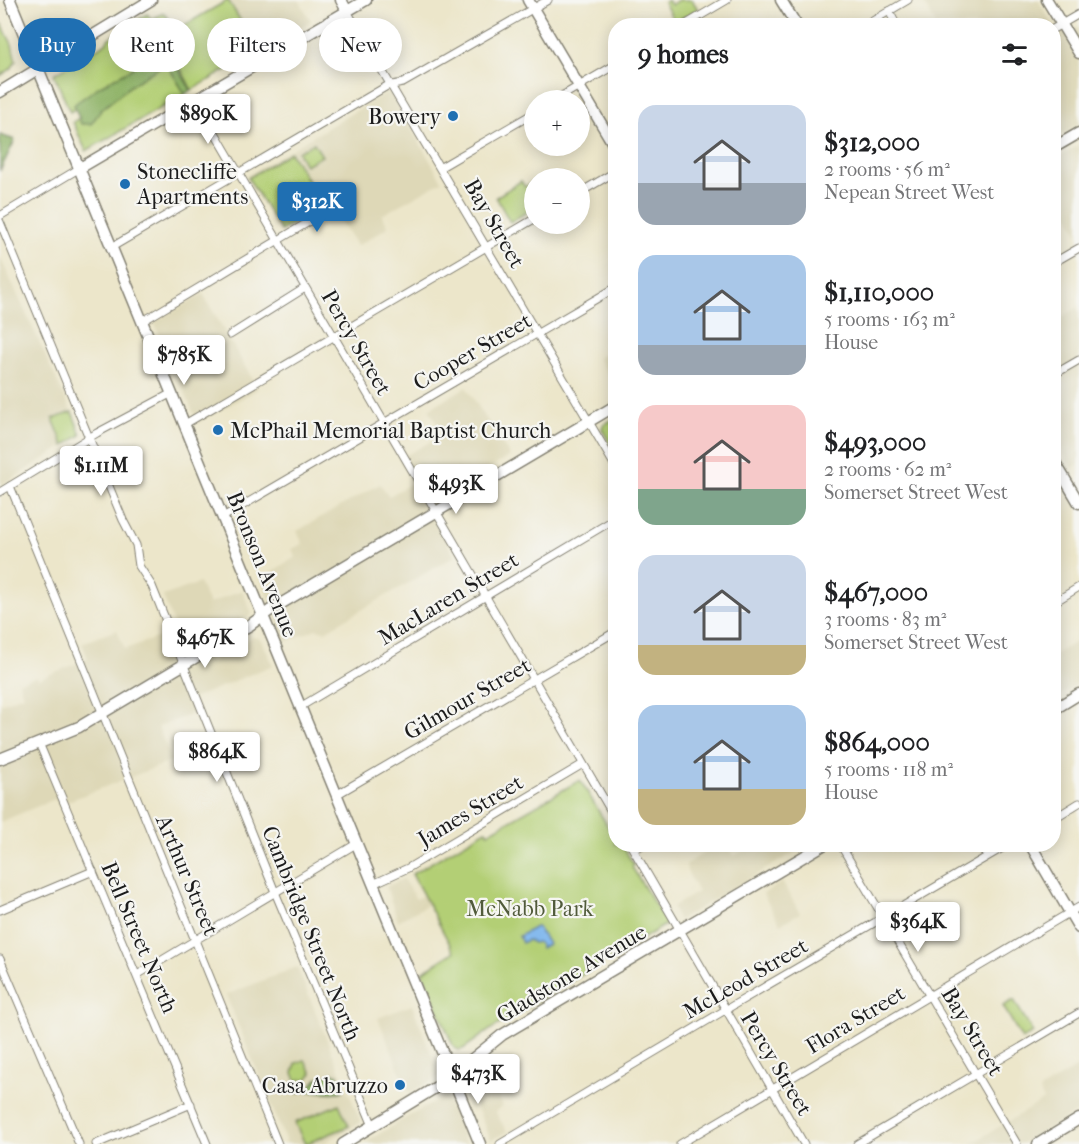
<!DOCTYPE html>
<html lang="en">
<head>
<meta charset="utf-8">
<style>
  :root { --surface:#fff; --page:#f2f2f2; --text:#202124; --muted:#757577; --accent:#1f6fb2 }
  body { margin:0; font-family:"IM FELL French Canon",serif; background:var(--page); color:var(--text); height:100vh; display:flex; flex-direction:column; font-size:22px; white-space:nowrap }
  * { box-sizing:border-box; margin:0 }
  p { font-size:20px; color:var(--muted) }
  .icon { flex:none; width:33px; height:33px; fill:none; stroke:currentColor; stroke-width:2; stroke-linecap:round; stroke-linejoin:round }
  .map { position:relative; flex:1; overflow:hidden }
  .sheet { position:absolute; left:608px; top:18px; width:453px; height:834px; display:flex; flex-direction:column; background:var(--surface); border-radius:24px; box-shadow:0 3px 15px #0003 }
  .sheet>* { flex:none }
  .top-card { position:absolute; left:18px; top:18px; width:500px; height:54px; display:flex; gap:12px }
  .fabs { position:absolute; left:524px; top:90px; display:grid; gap:12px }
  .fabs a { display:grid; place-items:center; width:66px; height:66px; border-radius:50%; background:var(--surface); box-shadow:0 3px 15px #0003; font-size:30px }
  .price { position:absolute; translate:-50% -51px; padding:0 14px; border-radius:6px; background:#fff; color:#222; font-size:20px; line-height:39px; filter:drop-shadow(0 2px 3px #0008) }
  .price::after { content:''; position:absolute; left:50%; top:36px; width:18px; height:14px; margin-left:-9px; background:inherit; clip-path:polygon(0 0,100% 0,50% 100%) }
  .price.on { background:var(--accent); color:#fff }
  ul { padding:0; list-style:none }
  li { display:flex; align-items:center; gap:18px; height:150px; padding:0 30px }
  li span { display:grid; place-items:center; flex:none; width:168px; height:120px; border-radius:18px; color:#555 }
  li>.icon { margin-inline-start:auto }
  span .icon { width:72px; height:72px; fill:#fffc; stroke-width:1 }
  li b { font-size:26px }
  h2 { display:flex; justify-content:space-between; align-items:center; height:72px; padding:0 30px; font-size:26px }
  .chip { padding:0 21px; border-radius:27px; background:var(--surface); box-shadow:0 3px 15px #0003; font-size:21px; line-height:54px }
  .chip.on { background:var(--accent); color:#fff }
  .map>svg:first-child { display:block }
</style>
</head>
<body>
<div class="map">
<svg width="1079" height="1144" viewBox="0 0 1079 1144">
  <rect width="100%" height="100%" fill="#f6f6f2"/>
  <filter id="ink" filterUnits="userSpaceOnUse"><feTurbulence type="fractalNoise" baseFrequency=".0167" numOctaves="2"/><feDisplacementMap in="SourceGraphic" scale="12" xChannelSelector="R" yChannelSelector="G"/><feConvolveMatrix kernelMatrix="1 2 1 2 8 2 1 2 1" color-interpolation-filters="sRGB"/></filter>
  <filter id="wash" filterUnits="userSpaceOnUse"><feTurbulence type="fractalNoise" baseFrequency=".008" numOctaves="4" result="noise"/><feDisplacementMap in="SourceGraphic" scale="24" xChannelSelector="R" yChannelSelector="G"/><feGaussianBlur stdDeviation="1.35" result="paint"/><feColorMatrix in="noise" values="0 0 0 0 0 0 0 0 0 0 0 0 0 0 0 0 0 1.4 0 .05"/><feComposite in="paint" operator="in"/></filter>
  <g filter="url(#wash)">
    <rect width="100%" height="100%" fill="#ece6ca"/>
    <!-- built -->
    <g fill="#ded8b7">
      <polygon points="229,0 299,0 311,21 259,51"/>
      <polygon points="922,0 1038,0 1059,35 1079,27 1079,124 1053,139 1053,26 936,25"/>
      <polygon points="389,91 442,181 382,215 388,227 357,246 329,204 280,233 247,176"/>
      <polygon points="1079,145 1079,234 1053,189 1053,161"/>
      <polygon points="0,257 82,435 0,486"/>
      <polygon points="203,294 258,389 198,423 154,322"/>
      <polygon points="1077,308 1079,312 1079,464 1072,468 1053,436 1053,322"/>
      <polygon points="615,348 615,386 598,358"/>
      <polygon points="466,387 510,456 425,507 455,556 325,631 316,629 285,642 261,578 296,557 292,549 303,544 297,531 380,484 389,496 412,483 399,459 443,435 429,409"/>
      <polygon points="199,583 209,604 242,590 252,614 203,644 211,661 252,637 258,638 262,641 273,665 189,700 194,713 158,727 172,761 58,805 55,799 0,822 0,704 23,695 19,682 37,676 38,679 88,659 82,643 117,630 125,649 176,631 163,596"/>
      <polygon points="1079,640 1079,683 1053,699 1053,656"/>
      <polygon points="719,844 726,845 734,856 754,845 807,845 679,920 672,907 698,892 687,871 686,864"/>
      <polygon points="403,879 416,899 424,895 429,904 398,921 387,889 387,886"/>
      <polygon points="782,882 800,913 780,924 763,894"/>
      <polygon points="297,967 360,1120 360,1123 322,1144 287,1144 226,995"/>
      <polygon points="412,1005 440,1076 409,1093 378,1018"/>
      <polygon points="1079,1066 1079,1111 1021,1144 971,1144 1044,1100 1039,1090"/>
      <polygon points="496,1092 503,1106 495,1111 507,1132 491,1140 475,1103"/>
      <polygon points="446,1096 466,1144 363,1144 402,1120"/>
    </g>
    <!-- green -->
    <g fill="#b3cf75" stroke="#687648" stroke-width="1.5">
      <polygon points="228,0 259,51 192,90 171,50 163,48 169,52 70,112 54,74 105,44 109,38 147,14 152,19 164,13 176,30"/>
      <polygon points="668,0 671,5 678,0 692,0 698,9 675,22 664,3"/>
      <polygon points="0,21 12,44 16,61 11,69 0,76"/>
      <polygon points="166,62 185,94 86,151 73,122"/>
      <polygon points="314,143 322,156 305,165 298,152"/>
      <polygon points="290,152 323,205 281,231 248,178"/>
      <polygon points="521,181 525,187 534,181 534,208 510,222 496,197"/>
      <polygon points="72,412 81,435 64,446 53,419"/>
      <polygon points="615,418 615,453 602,429 603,425"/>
      <polygon points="580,780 613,835 615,835 615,844 622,845 634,865 632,867 667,924 493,1028 463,1049 459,1050 454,1048 422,972 454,952 412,874 486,830 488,833"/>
      <polygon points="1014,1000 1033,1033 1022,1039 1003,1006"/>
      <polygon points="305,1060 312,1073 307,1079 296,1080 293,1073 296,1063"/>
      <polygon points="339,1104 349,1126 305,1144 295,1123"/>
    </g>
    <!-- forest -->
    <g fill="#8eb266" stroke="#556741" stroke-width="1.5">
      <polygon points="162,50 169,52 191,90 185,94 166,63 134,83 102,109 91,124 81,124 74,105 76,103 100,86 133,68 140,55"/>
      <polygon points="0,135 15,140 0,171"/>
      <path d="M 333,1073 L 338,1075 L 339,1082 L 343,1091 C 329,1096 312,1087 298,1093 L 292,1089 L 297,1086 L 310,1087 L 317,1079 Z"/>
    </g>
    <!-- water -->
    <polygon fill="#7db5ed" stroke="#4c6884" stroke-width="1.5" points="537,926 548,944 541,948 538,942 533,943 528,940 522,943 519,936"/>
  </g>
  <g filter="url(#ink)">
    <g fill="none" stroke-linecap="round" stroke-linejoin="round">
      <defs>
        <g id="street">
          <polyline points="347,11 615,466"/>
          <polyline points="889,11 897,26"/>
          <polyline points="683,26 727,0"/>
          <polyline points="864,26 908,0"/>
          <polyline points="1053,29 1079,14"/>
          <polyline points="196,100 615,818"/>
          <polyline points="555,100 615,65"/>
          <polyline points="441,167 534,113"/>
          <polyline points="579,193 615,172"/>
          <polyline points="0,216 80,168"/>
          <polyline points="0,222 123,520 136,545 139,566 152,586 275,892 373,1126"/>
          <polyline points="112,247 387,86 403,83 548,0"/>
          <polyline points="1053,263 1079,248"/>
          <polyline points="143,321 342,202"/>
          <polyline points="230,335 305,288"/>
          <polyline points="1053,375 1079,360"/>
          <polyline points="185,424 534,219"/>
          <polyline points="10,486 278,1144"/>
          <polyline points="0,492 97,433 172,393"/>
          <polyline points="223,517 615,288"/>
          <polyline points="1053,603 1079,587"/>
          <polyline points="300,707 615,519"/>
          <polyline points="39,743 207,1144"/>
          <polyline points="336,795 615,632"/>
          <polyline points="1053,819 1079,803"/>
          <polyline points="630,844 804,1144"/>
          <polyline points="840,844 1017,1144"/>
          <polyline points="634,850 644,844"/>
          <polyline points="373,884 408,868 583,764"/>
          <polyline points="0,910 93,871"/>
          <polyline points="0,959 79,1144"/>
          <polyline points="137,975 356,844"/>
          <polyline points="96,1144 191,1104"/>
          <polyline points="500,1144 732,1006 1009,844"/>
          <polyline points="680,1144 1079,907"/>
          <polyline points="857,1144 1079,1013"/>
        </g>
        <g id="secondary">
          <polyline points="10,0 480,1144"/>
          <polyline points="341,0 347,11"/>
          <polyline points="528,0 615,147"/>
          <polyline points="781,0 797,26"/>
          <polyline points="0,92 151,0"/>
          <polyline points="1053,148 1079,133"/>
          <polyline points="80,168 366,0"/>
          <polyline points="1053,459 1079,503"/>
          <polyline points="1053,710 1079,694"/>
          <polyline points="0,759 79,727 250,625 272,609 615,406"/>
          <polyline points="1030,844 1079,928"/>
          <polyline points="343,1144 443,1083 502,1035 825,844"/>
        </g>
        <g id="primary">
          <polyline points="1047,0 1079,53"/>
          <polyline points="1038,1144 1079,1119"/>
        </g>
      </defs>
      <!-- street casing -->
      <use href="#street" stroke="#848173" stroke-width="9"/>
      <!-- secondary casing -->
      <use href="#secondary" stroke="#848173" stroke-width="13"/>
      <!-- primary casing -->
      <use href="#primary" stroke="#848173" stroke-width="13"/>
      <!-- street -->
      <use href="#street" stroke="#fff" stroke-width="7"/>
      <!-- secondary -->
      <use href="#secondary" stroke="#fff" stroke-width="10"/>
      <!-- primary -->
      <use href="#primary" stroke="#fff" stroke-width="10"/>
    </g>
  </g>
  <!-- markers -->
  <g fill="#1f6fb2" stroke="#f6f6f2" stroke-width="2">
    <circle cx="453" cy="116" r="6"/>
    <circle cx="125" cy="184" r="6"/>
    <circle cx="218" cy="430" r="6"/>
    <circle cx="400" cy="1085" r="6"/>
  </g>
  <g text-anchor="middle" stroke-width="4.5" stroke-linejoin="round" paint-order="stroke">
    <!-- poi labels -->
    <g font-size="22" fill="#1c1c1c" stroke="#f6f6f2" text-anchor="end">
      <text x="441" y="124">Bowery</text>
      <text x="137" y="179" text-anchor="start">Stonecliffe<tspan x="137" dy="25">Apartments</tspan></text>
      <text x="230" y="438" text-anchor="start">McPhail Memorial Baptist Church</text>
      <text x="388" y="1093">Casa Abruzzo</text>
    </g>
    <!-- street labels -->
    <g font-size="22" fill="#1c1c1c" stroke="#f6f6f2">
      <text transform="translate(495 223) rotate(60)" y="8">Bay Street</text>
      <text transform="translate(357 342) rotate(60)" y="8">Percy Street</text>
      <text transform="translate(472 351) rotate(-30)" y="8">Cooper Street</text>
      <text transform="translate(263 564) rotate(68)" y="8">Bronson Avenue</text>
      <text transform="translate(448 598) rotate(-31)" y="8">MacLaren Street</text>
      <text transform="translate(467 698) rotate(-30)" y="8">Gilmour Street</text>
      <text transform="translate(470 810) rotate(-31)" y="8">James Street</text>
      <text transform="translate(188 875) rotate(67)" y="8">Arthur Street</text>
      <text transform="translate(312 933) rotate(68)" y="8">Cambridge Street North</text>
      <text transform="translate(140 937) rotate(67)" y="8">Bell Street North</text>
      <text transform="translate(571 973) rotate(-31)" y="8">Gladstone Avenue</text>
      <text transform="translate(745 978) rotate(-30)" y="8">McLeod Street</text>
      <text transform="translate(855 1019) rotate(-31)" y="8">Flora Street</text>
      <text transform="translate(973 1031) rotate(59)" y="8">Bay Street</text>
      <text transform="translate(777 1063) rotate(59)" y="8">Percy Street</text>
    </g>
    <!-- park labels -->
    <g font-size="22" fill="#515b3b" stroke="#f6f6f2">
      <text x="530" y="916">McNabb Park</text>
    </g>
  </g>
</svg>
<div class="fabs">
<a>+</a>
<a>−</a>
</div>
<b class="price" style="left:208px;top:145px">$890K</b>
<b class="price on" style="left:317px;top:233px">$312K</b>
<b class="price" style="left:184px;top:386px">$785K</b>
<b class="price" style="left:101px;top:497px">$1.11M</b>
<b class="price" style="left:456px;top:515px">$493K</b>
<b class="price" style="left:205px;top:669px">$467K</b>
<b class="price" style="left:217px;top:783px">$864K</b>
<b class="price" style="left:918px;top:953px">$364K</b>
<b class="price" style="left:478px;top:1105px">$473K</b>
<div class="top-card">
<a class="chip on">Buy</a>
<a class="chip">Rent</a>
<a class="chip">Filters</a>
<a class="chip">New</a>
</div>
<section class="sheet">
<h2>9 homes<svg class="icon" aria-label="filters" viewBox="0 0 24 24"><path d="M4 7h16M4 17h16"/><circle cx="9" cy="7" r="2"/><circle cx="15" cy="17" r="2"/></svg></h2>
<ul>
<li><span style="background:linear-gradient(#c9d6e8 65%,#9aa5b1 0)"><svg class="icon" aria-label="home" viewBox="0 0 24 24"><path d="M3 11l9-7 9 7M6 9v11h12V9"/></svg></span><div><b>$312,000</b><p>2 rooms · 56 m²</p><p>Nepean Street West</p></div></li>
<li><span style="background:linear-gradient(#a9c7e8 75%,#9aa5b1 0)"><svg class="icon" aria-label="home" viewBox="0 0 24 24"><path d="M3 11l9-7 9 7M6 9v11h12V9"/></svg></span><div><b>$1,110,000</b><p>5 rooms · 163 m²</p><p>House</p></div></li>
<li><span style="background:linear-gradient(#f6c9c9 70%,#7fa58c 0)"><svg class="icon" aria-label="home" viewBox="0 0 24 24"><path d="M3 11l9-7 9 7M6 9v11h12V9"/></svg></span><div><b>$493,000</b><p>2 rooms · 62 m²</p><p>Somerset Street West</p></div></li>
<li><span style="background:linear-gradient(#c9d6e8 75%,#c2b280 0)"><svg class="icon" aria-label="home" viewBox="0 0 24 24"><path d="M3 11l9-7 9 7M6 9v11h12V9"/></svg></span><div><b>$467,000</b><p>3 rooms · 83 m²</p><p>Somerset Street West</p></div></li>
<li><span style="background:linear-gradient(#a9c7e8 70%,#c2b280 0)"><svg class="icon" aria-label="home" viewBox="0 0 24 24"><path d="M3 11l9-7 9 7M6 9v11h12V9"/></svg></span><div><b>$864,000</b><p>5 rooms · 118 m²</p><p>House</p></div></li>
</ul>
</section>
</div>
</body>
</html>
